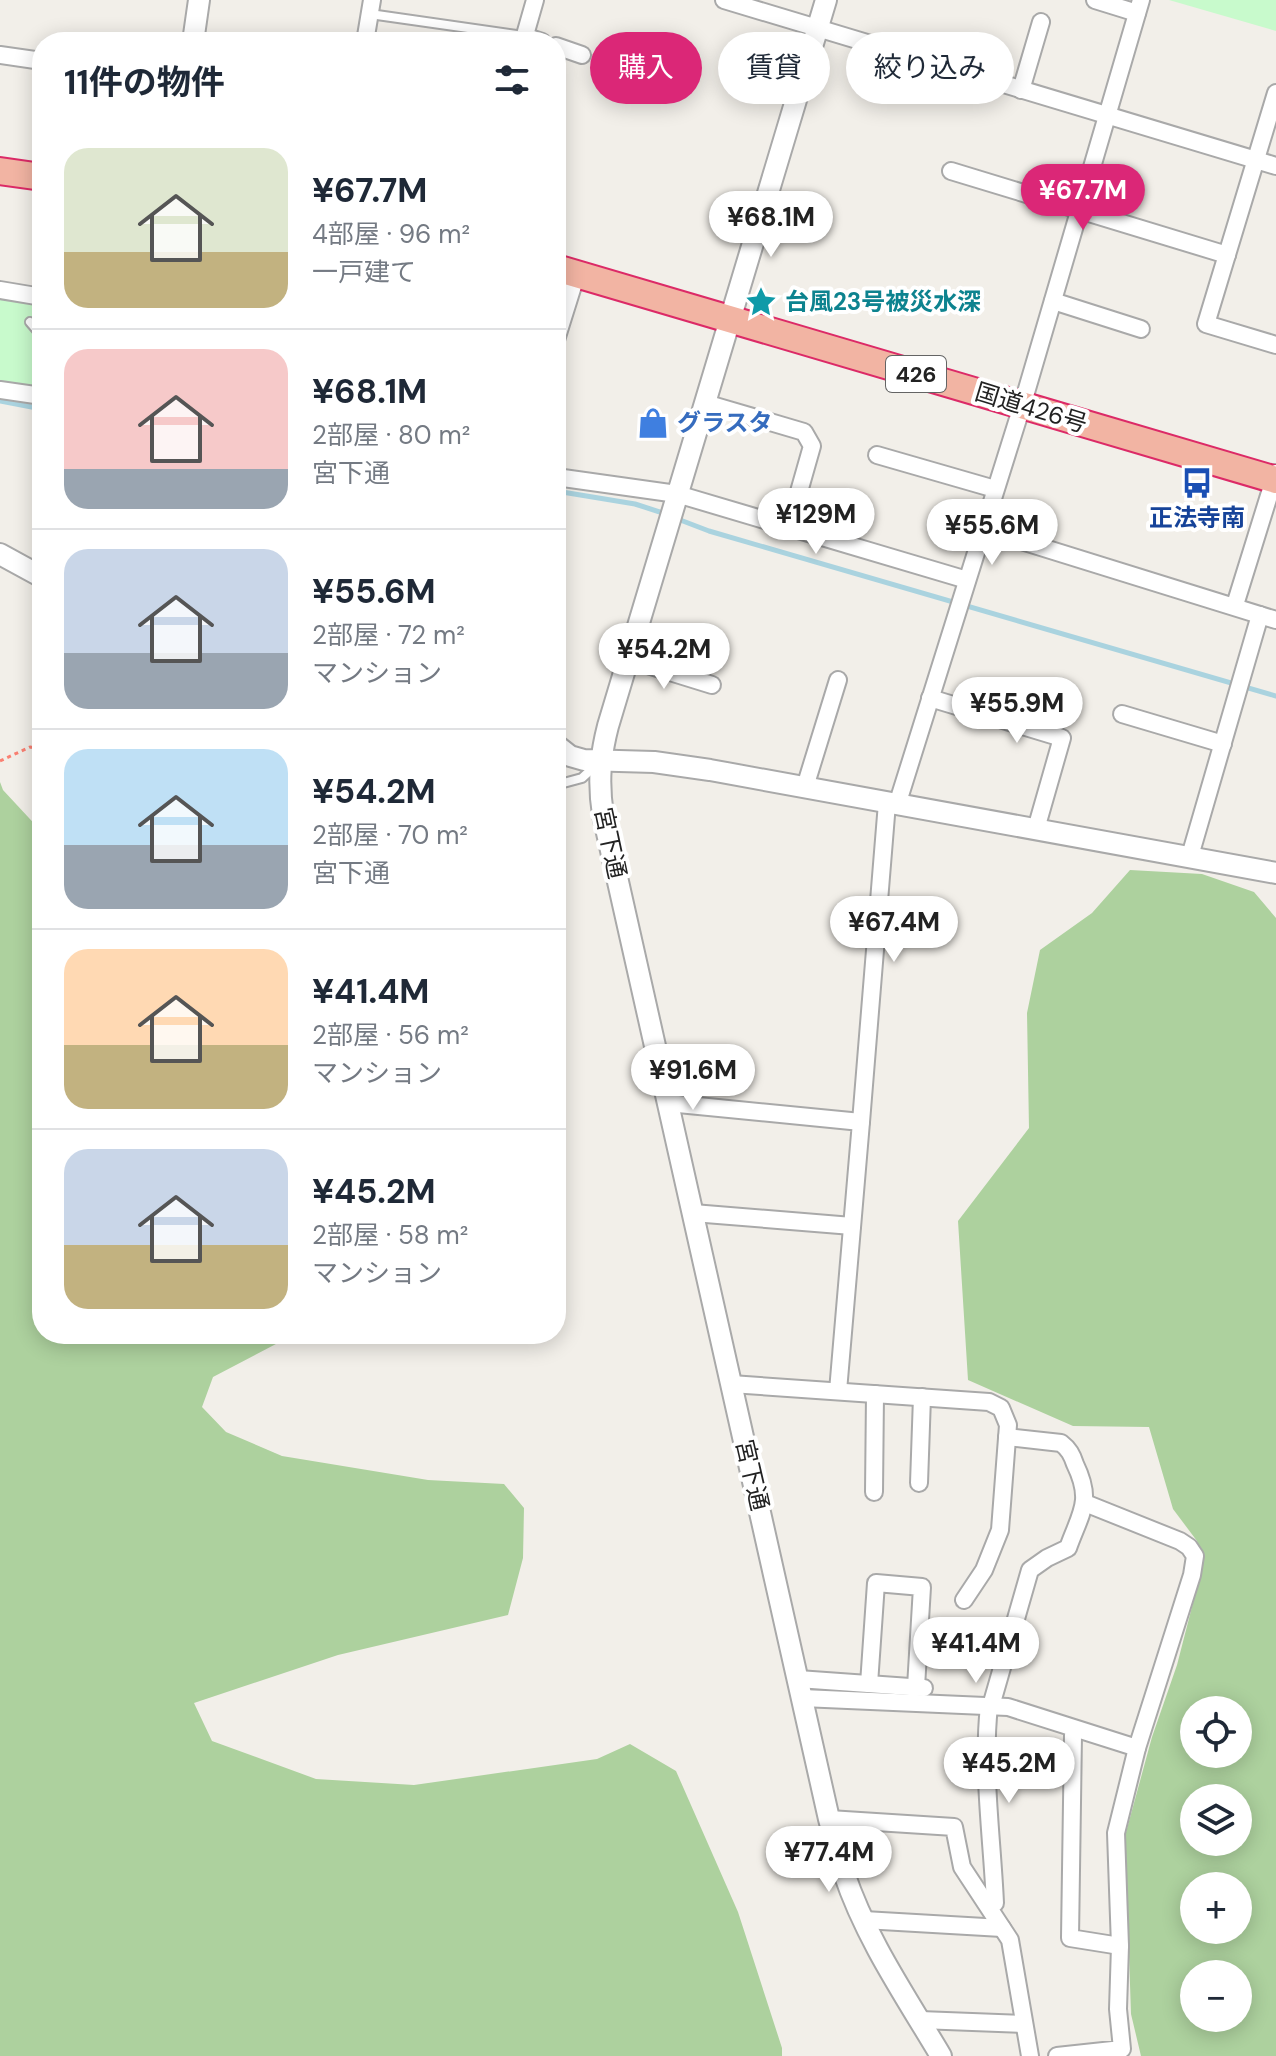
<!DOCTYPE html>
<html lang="ja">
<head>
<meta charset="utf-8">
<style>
  :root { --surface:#fff; --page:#f2f2f3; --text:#1f2937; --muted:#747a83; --line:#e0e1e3; --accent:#db2777 }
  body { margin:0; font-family:"DM Sans","Noto Sans JP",sans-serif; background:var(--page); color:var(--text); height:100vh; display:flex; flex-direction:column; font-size:30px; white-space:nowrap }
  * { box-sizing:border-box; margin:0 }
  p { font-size:26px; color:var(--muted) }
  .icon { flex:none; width:44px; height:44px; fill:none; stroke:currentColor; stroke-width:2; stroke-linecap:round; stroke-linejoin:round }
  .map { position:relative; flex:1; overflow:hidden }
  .side { position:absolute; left:32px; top:32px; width:534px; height:1312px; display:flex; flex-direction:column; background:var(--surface); border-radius:32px; box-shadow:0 4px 20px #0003 }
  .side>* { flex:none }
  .banner { position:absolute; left:590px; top:32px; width:566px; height:72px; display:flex; gap:16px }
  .controls { position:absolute; left:1180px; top:1696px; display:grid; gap:16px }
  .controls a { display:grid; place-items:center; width:72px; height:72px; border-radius:50%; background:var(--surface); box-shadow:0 4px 20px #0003; font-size:40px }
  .price { position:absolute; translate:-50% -68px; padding:0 18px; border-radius:28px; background:#fff; color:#222; font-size:26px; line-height:52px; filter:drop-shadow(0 2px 4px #0008) }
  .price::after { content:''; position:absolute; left:50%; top:48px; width:24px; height:18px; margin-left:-12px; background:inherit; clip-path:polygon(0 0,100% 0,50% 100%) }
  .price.on { background:var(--accent); color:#fff }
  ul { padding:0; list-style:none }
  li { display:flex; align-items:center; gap:24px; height:200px; padding:0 32px }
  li+li { border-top:2px solid var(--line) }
  li span { display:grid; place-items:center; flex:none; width:224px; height:160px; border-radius:24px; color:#555 }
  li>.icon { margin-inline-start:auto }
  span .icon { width:96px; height:96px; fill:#fffc; stroke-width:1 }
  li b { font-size:34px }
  h2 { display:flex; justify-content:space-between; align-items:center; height:96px; padding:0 32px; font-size:34px }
  .tag { padding:0 28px; border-radius:36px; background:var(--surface); box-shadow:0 4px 20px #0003; font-size:28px; line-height:72px }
  .tag.on { background:var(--accent); color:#fff }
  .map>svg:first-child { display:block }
</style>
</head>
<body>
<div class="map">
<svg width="1276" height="2056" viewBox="0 0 1276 2056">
  <rect width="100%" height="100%" fill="#f2efe9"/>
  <!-- forest -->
  <g fill="#add19e" fill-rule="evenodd">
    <polygon points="0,782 3,790 42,832 42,1334 295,1334 213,1377 202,1407 226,1432 282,1456 428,1480 504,1484 524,1508 523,1558 508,1615 338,1655 194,1703 212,1741 316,1779 414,1785 597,1759 630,1744 676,1771 738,1912 782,2048 782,2056 0,2056"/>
    <path d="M 1130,870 L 1202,874 L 1254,892 L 1276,918 L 1276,2056 L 1141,2056 L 1131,2014 L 1125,1836 L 1152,1737 L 1177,1665 L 1202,1568 L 1197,1541 L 1173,1509 L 1149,1427 L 1073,1426 L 968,1380 L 958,1221 L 1029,1128 L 1027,1013 L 1040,950 L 1092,913 ZM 1194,1710 L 1238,1710 L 1238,1754 L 1194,1754 ZM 1194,1798 L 1238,1798 L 1238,1842 L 1194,1842 ZM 1194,1886 L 1238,1886 L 1238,1930 L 1194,1930 ZM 1194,1974 L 1238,1974 L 1238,2018 L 1194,2018 Z"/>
  </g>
  <!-- park -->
  <g fill="#c8facc">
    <polygon points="1169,0 1276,0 1276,31"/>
    <polygon points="0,296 42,303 42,390 0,383"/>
  </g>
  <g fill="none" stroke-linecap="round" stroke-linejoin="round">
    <!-- stream -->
    <g stroke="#aad3df" stroke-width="5">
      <polyline points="0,401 42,409"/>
      <polyline points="556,491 635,504 666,514"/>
      <polyline points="675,518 709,531 1276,696"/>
    </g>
    <defs>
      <g id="service">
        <polyline points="370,14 524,36"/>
        <polyline points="30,322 42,336"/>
        <polyline points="556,785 582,778 597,764"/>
      </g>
      <g id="minor">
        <polyline points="724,0 1276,166"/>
        <polyline points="1095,0 1137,13"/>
        <polyline points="524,36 542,42"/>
        <polyline points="365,42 372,0"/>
        <polyline points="523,42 535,0"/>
        <polyline points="556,46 582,55"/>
        <polyline points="0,55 42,61"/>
        <polyline points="1021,90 1041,22"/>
        <polyline points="1276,93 1206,324 1276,345"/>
        <polyline points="951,171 1227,255"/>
        <polyline points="0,290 42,297"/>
        <polyline points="1053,301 1141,329"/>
        <polyline points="556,340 577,273"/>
        <polyline points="0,390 42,396"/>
        <polyline points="705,403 804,432 812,446 789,527"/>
        <polyline points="877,455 995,489"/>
        <polyline points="556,477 677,494 967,580"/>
        <polyline points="983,529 1276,620"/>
        <polyline points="1235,605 1276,473"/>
        <polyline points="628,659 712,685"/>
        <polyline points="930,698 1062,738 1036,829"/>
        <polyline points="1122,714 1223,744"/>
        <polyline points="805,787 838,680"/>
        <polyline points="897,805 1022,406 1141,0"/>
        <polyline points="1190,856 1260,615"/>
        <polyline points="668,1103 861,1122 838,1391"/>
        <polyline points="861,1122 887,803"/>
        <polyline points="693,1213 852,1226"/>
        <polyline points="731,1384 989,1402 1001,1408 1008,1425 1000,1530 984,1570 964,1600"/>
        <polyline points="919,1483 922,1397"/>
        <polyline points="874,1492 875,1394"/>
        <polyline points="798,1679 924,1688"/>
        <polyline points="869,1684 876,1583 922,1587 916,1687"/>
        <polyline points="802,1698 1008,1707 1137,1748"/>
        <path d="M 989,1706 C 982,1771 992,1837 995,1903"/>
        <path d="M 991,1706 L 1030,1570 L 1047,1558 L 1068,1548 C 1081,1512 1093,1501 1075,1464 C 1072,1455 1069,1449 1061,1443 L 1007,1437"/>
        <polyline points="1073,1735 1070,1938 1120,1946"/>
        <polyline points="829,1819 954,1827 962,1867 1010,1940 1030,2056"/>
        <polyline points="864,1920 1002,1928"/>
        <polyline points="920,2020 1024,2024"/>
        <polyline points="1057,2056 1122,2049 1118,2009 1120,1946 1116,1833 1137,1748 1192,1575 1195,1556 1189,1547 1180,1541 1085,1503"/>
      </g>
      <g id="tertiary">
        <path d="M 826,0 L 608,726 C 600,757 598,783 603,815 L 829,1819 C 834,1837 838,1855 844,1873 C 866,1939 906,1997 941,2056"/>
        <polyline points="193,42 199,0"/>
        <polyline points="0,554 42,577"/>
        <polyline points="556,745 570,756 584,760 654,762 710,770 1276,873"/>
      </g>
      <g id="trunk">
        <polyline points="0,171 42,177"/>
        <polyline points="556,268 1276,480"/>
      </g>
    </defs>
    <!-- service casing -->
    <use href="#service" stroke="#a9a9a9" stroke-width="12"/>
    <!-- minor casing -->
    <use href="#minor" stroke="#a9a9a9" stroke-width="20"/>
    <!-- tertiary casing -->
    <use href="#tertiary" stroke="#a9a9a9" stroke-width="24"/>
    <!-- trunk casing -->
    <use href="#trunk" stroke="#dc2a67" stroke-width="30"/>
    <!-- path -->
    <polyline stroke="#fa8072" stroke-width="3" stroke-dasharray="4 4" stroke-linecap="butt" points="0,761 30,747 42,749"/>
    <!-- service -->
    <use href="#service" stroke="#fff" stroke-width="8"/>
    <!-- minor -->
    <use href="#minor" stroke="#fff" stroke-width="16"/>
    <!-- tertiary -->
    <use href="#tertiary" stroke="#fff" stroke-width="20"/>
    <!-- trunk -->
    <use href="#trunk" stroke="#f2b4a3" stroke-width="26"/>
  </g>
  <!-- icons -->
  <defs>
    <symbol id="sight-bare" viewBox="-9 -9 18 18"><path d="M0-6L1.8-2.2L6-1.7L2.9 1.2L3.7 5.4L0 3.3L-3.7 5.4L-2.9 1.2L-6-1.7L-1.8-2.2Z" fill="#0f9aa8" stroke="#fff" stroke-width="2.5" paint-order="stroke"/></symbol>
    <symbol id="shop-bare" viewBox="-9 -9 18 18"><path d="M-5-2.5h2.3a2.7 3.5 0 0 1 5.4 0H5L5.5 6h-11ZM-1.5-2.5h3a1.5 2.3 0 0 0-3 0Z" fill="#3f7fe0" stroke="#fff" stroke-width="2.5" paint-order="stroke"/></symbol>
    <symbol id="bus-bare" viewBox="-9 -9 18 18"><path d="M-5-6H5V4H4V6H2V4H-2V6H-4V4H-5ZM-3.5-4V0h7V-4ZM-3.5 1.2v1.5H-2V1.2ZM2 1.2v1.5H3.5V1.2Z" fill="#1a4fb4" stroke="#fff" stroke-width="2.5" paint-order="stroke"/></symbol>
  </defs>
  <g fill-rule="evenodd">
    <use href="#sight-bare" x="739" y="280" width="44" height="44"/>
    <use href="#shop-bare" x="631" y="401" width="44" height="44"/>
    <use href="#bus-bare" x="1175" y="461" width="44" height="44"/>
  </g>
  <g text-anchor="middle" stroke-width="8" stroke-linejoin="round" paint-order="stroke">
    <!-- shield labels -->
    <rect fill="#fff" stroke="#646464" stroke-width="2" x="886" y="356" width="60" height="36" rx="6"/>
    <g font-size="22" font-weight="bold" fill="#222">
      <text x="916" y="382">426</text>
    </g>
    <!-- culture labels -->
    <g font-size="24" font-weight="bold" fill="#0d838f" stroke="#fff" text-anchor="start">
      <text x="785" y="310">台風23号被災水深</text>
    </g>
    <!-- street labels -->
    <g font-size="24" fill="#222" stroke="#fff">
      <text transform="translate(1031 408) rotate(17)" y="8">国道426号</text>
      <text transform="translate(610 843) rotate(78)" y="8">宮下通</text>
      <text transform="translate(752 1475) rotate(77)" y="8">宮下通</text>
    </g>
    <!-- shop labels -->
    <g font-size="24" font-weight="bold" fill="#366cbe" stroke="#fff" text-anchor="start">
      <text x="677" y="431">グラスタ</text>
    </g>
    <!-- transit labels -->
    <g font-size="24" font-weight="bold" fill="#164399" stroke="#fff">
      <text x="1197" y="526">正法寺南</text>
    </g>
  </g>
</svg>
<div class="controls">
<a><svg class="icon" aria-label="locate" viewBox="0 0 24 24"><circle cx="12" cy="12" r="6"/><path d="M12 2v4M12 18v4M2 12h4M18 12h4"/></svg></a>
<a><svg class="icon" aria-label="layers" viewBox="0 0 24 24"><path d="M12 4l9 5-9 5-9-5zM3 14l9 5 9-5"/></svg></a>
<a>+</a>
<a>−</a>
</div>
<b class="price on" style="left:1083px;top:232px">¥67.7M</b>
<b class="price" style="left:771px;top:259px">¥68.1M</b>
<b class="price" style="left:816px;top:556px">¥129M</b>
<b class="price" style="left:992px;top:567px">¥55.6M</b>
<b class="price" style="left:664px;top:691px">¥54.2M</b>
<b class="price" style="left:1017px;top:745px">¥55.9M</b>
<b class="price" style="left:894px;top:964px">¥67.4M</b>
<b class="price" style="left:693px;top:1112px">¥91.6M</b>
<b class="price" style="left:976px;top:1685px">¥41.4M</b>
<b class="price" style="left:1009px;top:1805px">¥45.2M</b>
<b class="price" style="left:829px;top:1894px">¥77.4M</b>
<div class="banner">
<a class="tag on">購入</a>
<a class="tag">賃貸</a>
<a class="tag">絞り込み</a>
</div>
<section class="side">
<h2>11件の物件<svg class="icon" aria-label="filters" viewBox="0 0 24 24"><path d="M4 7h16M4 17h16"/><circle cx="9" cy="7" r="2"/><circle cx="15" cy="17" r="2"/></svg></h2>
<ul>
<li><span style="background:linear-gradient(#dfe7d0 65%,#c2b280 0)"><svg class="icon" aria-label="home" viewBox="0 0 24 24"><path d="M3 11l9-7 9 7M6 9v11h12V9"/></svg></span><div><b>¥67.7M</b><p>4部屋 · 96 m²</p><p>一戸建て</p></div></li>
<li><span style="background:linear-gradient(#f6c9c9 75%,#9aa5b1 0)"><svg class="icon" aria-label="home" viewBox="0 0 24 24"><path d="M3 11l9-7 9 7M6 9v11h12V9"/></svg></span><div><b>¥68.1M</b><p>2部屋 · 80 m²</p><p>宮下通</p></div></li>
<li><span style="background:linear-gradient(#c9d6e8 65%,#9aa5b1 0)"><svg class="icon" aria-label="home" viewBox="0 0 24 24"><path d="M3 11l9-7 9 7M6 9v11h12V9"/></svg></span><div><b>¥55.6M</b><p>2部屋 · 72 m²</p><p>マンション</p></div></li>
<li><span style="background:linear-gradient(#bfe0f5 60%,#9aa5b1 0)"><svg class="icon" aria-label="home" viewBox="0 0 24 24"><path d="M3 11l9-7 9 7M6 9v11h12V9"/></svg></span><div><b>¥54.2M</b><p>2部屋 · 70 m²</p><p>宮下通</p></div></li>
<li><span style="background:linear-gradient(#ffd9b3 60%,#c2b280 0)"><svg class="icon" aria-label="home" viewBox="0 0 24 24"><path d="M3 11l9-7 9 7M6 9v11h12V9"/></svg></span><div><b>¥41.4M</b><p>2部屋 · 56 m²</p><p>マンション</p></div></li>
<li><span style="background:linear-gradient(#c9d6e8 60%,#c2b280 0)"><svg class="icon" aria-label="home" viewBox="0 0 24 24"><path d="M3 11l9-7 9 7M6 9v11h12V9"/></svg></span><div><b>¥45.2M</b><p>2部屋 · 58 m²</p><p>マンション</p></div></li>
</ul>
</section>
</div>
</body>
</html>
